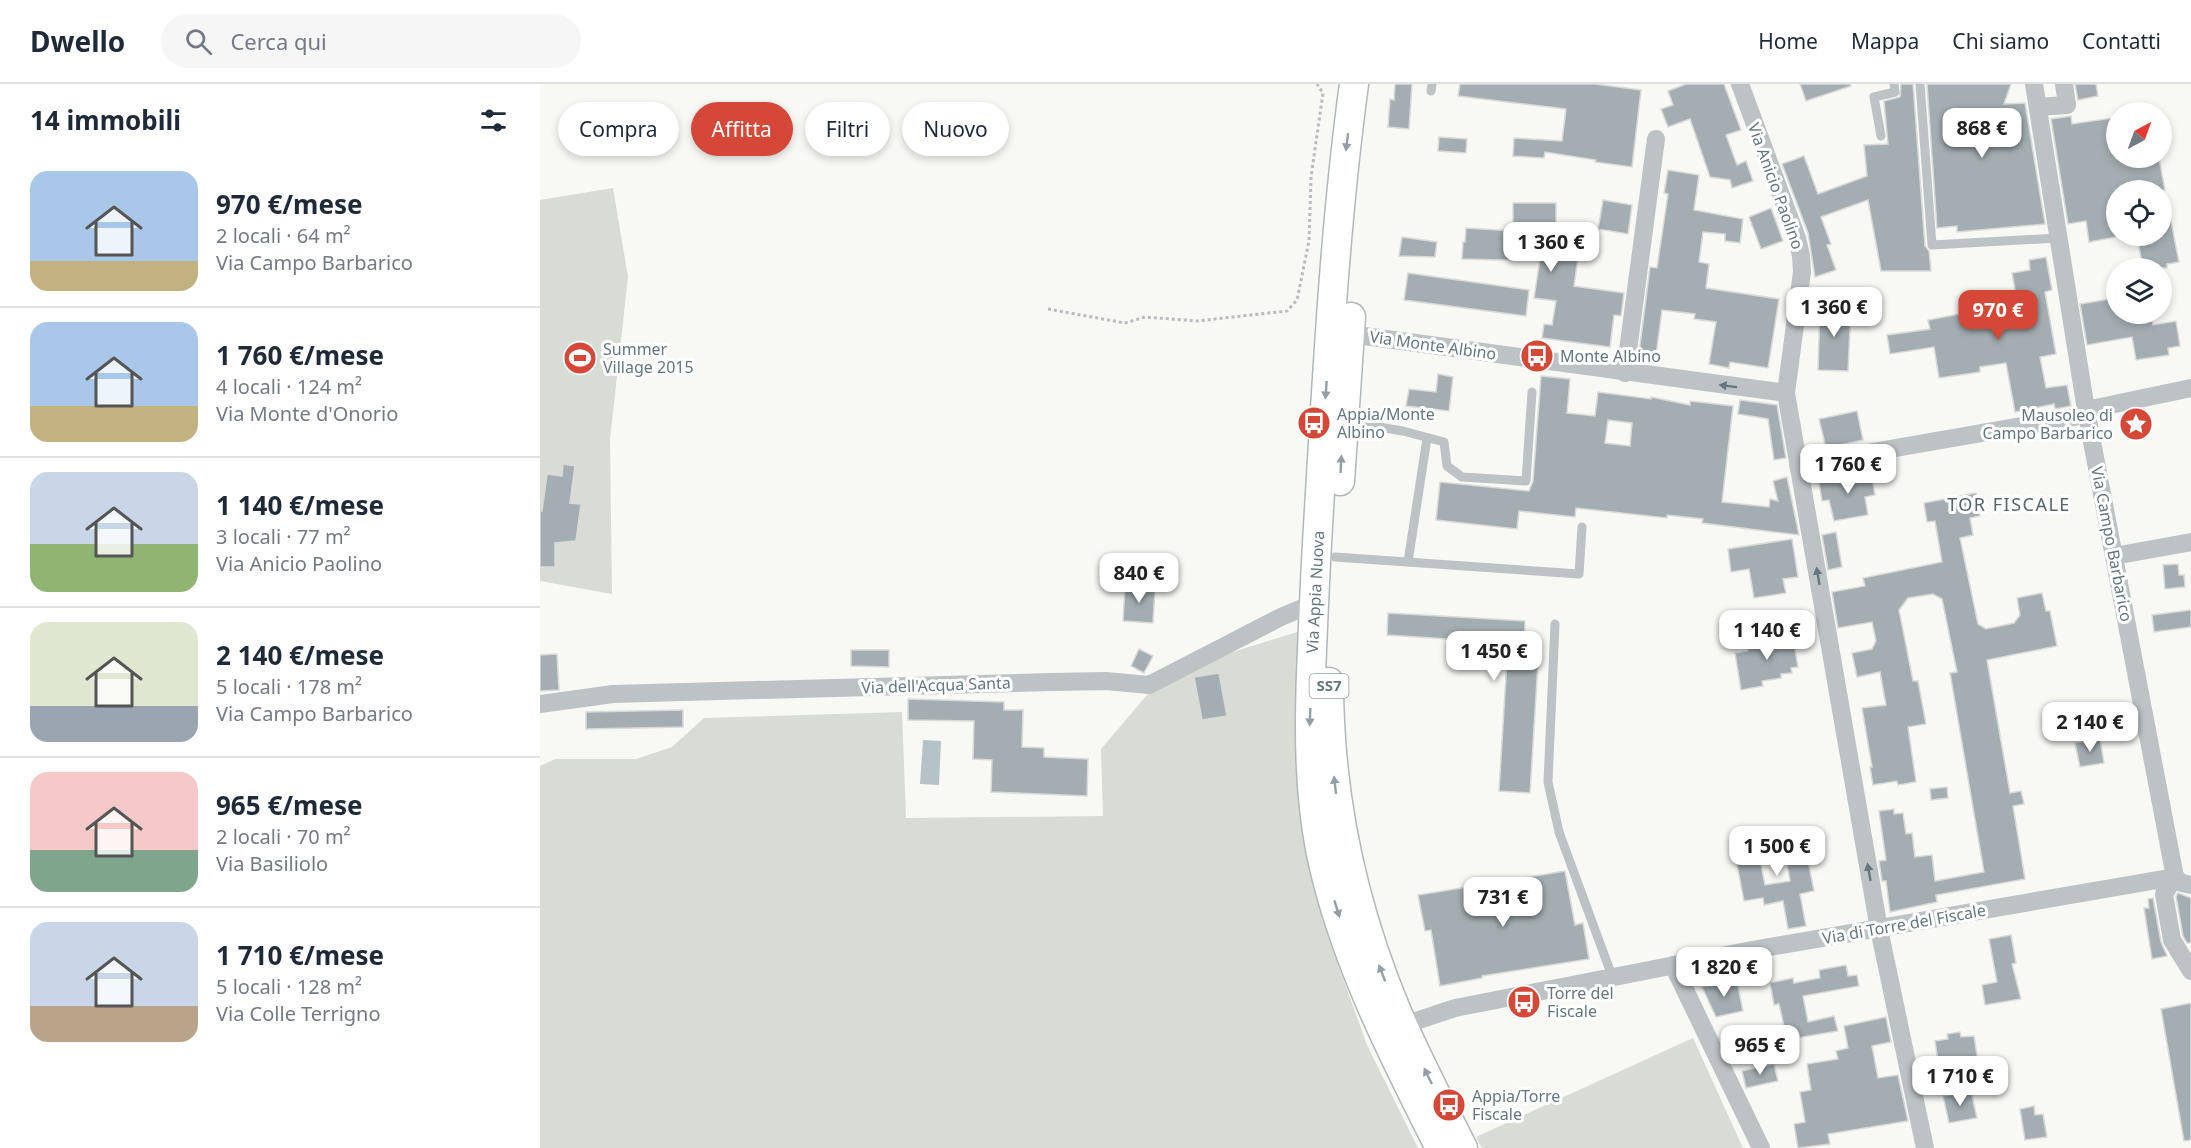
<!DOCTYPE html>
<html lang="it">
<head>
<meta charset="utf-8">
<style>
  :root { --surface:#fff; --page:#f6f6f7; --text:#1f2937; --muted:#747a83; --line:#e0e1e3; --accent:#d54838 }
  body { margin:0; font-family:"Noto Sans",sans-serif; background:var(--page); color:var(--text); height:100vh; display:flex; flex-direction:column; font-size:22px; white-space:nowrap }
  * { box-sizing:border-box; margin:0 }
  p { font-size:20px; color:var(--muted) }
  .icon { flex:none; width:33px; height:33px; fill:none; stroke:currentColor; stroke-width:2; stroke-linecap:round; stroke-linejoin:round }
  .map { position:relative; flex:1; overflow:hidden }
  .side { display:flex; flex-direction:column; background:var(--surface); width:540px }
  .side>* { flex:none }
  .banner { position:absolute; left:18px; top:18px; width:570px; height:54px; display:flex; gap:12px }
  .needle { width:39px; rotate:41deg }
  .fabs { position:absolute; left:1566px; top:18px; display:grid; gap:12px }
  .fabs a { display:grid; place-items:center; width:66px; height:66px; border-radius:50%; background:var(--surface); box-shadow:0 3px 9px #0003; font-size:30px }
  .price { position:absolute; translate:-50% -51px; padding:0 14px; border-radius:12px; background:#fff; color:#222; font-size:20px; line-height:39px; filter:drop-shadow(0 2px 3px #0008) }
  .price::after { content:''; position:absolute; left:50%; top:36px; width:18px; height:14px; margin-left:-9px; background:inherit; clip-path:polygon(0 0,100% 0,50% 100%) }
  .price.on { background:var(--accent); color:#fff }
  ul { padding:0; list-style:none }
  li { display:flex; align-items:center; gap:18px; height:150px; padding:0 30px }
  li+li { border-top:2px solid var(--line) }
  li span { display:grid; place-items:center; flex:none; width:168px; height:120px; border-radius:18px; color:#555 }
  li>.icon { margin-inline-start:auto }
  span .icon { width:72px; height:72px; fill:#fffc; stroke-width:1 }
  li b { font-size:26px }
  h2 { display:flex; justify-content:space-between; align-items:center; height:72px; padding:0 30px; font-size:26px }
  .tag { padding:0 21px; border-radius:27px; background:var(--surface); box-shadow:0 3px 9px #0003; font-size:21px; line-height:54px }
  .tag.on { background:var(--accent); color:#fff }
  header { display:flex; align-items:center; gap:36px; box-sizing:border-box; height:84px; padding:0 30px; background:var(--surface); border-bottom:2px solid var(--line) }
  header strong { font-size:28px }
  nav { display:flex; gap:33px; margin-inline-start:auto; font-size:21px }
  .search { width:420px; height:54px; background:var(--page); display:flex; align-items:center; gap:15px; box-sizing:border-box; padding:0 21px; border-radius:33px; color:var(--muted); font-size:22px }
  main { display:flex; flex:1; min-height:0 }
  .map>svg:first-child { display:block }
</style>
</head>
<body>
<header>
<strong>Dwello</strong>
<div class="search"><svg class="icon" aria-label="search" viewBox="0 0 24 24"><circle cx="10" cy="10" r="6"/><path d="M15 15l6 6"/></svg>Cerca qui</div>
<nav><a>Home</a><a>Mappa</a><a>Chi siamo</a><a>Contatti</a></nav>
</header>
<main>
<section class="side">
<h2>14 immobili<svg class="icon" aria-label="filters" viewBox="0 0 24 24"><path d="M4 7h16M4 17h16"/><circle cx="9" cy="7" r="2"/><circle cx="15" cy="17" r="2"/></svg></h2>
<ul>
<li><span style="background:linear-gradient(#a9c7e8 75%,#c2b280 0)"><svg class="icon" aria-label="home" viewBox="0 0 24 24"><path d="M3 11l9-7 9 7M6 9v11h12V9"/></svg></span><div><b>970 €/mese</b><p>2 locali · 64 m²</p><p>Via Campo Barbarico</p></div></li>
<li><span style="background:linear-gradient(#a9c7e8 70%,#c2b280 0)"><svg class="icon" aria-label="home" viewBox="0 0 24 24"><path d="M3 11l9-7 9 7M6 9v11h12V9"/></svg></span><div><b>1 760 €/mese</b><p>4 locali · 124 m²</p><p>Via Monte d'Onorio</p></div></li>
<li><span style="background:linear-gradient(#c9d6e8 60%,#8fb573 0)"><svg class="icon" aria-label="home" viewBox="0 0 24 24"><path d="M3 11l9-7 9 7M6 9v11h12V9"/></svg></span><div><b>1 140 €/mese</b><p>3 locali · 77 m²</p><p>Via Anicio Paolino</p></div></li>
<li><span style="background:linear-gradient(#dfe7d0 70%,#9aa5b1 0)"><svg class="icon" aria-label="home" viewBox="0 0 24 24"><path d="M3 11l9-7 9 7M6 9v11h12V9"/></svg></span><div><b>2 140 €/mese</b><p>5 locali · 178 m²</p><p>Via Campo Barbarico</p></div></li>
<li><span style="background:linear-gradient(#f6c9c9 65%,#7fa58c 0)"><svg class="icon" aria-label="home" viewBox="0 0 24 24"><path d="M3 11l9-7 9 7M6 9v11h12V9"/></svg></span><div><b>965 €/mese</b><p>2 locali · 70 m²</p><p>Via Basiliolo</p></div></li>
<li><span style="background:linear-gradient(#c9d6e8 70%,#b9a48a 0)"><svg class="icon" aria-label="home" viewBox="0 0 24 24"><path d="M3 11l9-7 9 7M6 9v11h12V9"/></svg></span><div><b>1 710 €/mese</b><p>5 locali · 128 m²</p><p>Via Colle Terrigno</p></div></li>
</ul>
</section>
<div class="map">
<svg width="1651" height="1064" viewBox="0 0 1651 1064">
  <rect width="100%" height="100%" fill="#f8f8f5"/>
  <!-- green -->
  <g fill="#d8dcd5">
    <polygon points="73,104 88,193 70,355 72,510 0,497 0,116"/>
    <polygon points="760,547 766,760 784,841 827,961 878,1064 0,1064 0,682 15,675 96,675 132,663 164,634 362,628 366,734 563,732 561,665 607,611 658,579"/>
    <polygon points="1153,954 1203,1064 942,1064 936,1053"/>
  </g>
  <!-- water -->
  <polygon fill="#b6c3c6" points="383,656 401,657 399,701 380,700"/>
  <!-- building -->
  <g fill="#a4aeb2" stroke="#dad9d8" stroke-width="1.5" fill-rule="evenodd">
    <polygon points="855,0 872,0 869,45 848,43 850,15 854,16"/>
    <polygon points="920,0 1055,0 1101,6 1092,83 1055,78 1056,76 1005,68 1004,74 973,72 974,54 1022,57 1026,25 918,12"/>
    <polygon points="1146,0 1184,0 1201,46 1186,51 1197,81 1206,77 1213,97 1192,104 1190,96 1170,93 1150,35 1128,43 1121,25 1133,21 1128,7"/>
    <polygon points="1260,0 1310,0 1311,2 1266,17"/>
    <polygon points="1361,0 1373,0 1385,162 1389,167 1391,187 1341,187 1328,116 1281,133 1291,160 1287,161 1296,186 1275,193 1268,149 1242,80 1264,72 1278,110 1327,92 1324,61 1348,60 1344,17 1360,13"/>
    <polygon points="1387,0 1471,0 1464,20 1485,19 1505,140 1417,148 1417,142 1397,144"/>
    <polygon points="1535,0 1556,0 1558,12 1538,16"/>
    <polygon points="1531,32 1532,40 1572,34 1576,74 1619,74 1625,106 1576,106 1576,153 1549,158 1546,137 1528,140 1511,35"/>
    <polygon points="899,53 927,55 926,69 898,67"/>
    <polygon points="1128,86 1159,91 1154,126 1203,135 1200,159 1185,157 1185,150 1163,148 1159,178 1169,180 1166,204 1239,215 1228,284 1190,278 1189,284 1169,280 1176,238 1154,235 1155,230 1122,226 1115,279 1098,277 1110,183 1117,184 1128,110 1124,109"/>
    <polygon points="1063,116 1092,121 1088,150 1058,145"/>
    <polygon points="1627,117 1639,178 1627,180 1627,184 1603,184 1597,152 1622,152 1622,118"/>
    <polygon points="973,119 1016,119 1016,147 1025,148 1025,158 1040,159 1034,202 1084,209 1081,232 1074,231 1070,263 1002,254 1004,240 1012,241 1016,217 994,214 1000,175 961,176 922,175 923,158 925,158 926,144 973,147"/>
    <polygon points="1231,124 1243,157 1221,165 1209,133"/>
    <polygon points="862,153 897,158 895,173 859,172"/>
    <polygon points="1506,173 1512,206 1505,208 1516,270 1500,273 1506,304 1527,301 1531,322 1515,325 1514,320 1475,328 1466,279 1440,283 1440,288 1399,294 1394,263 1350,270 1347,251 1390,245 1388,236 1430,228 1430,231 1455,223 1456,226 1478,222 1472,189 1490,186 1489,176"/>
    <polygon points="868,189 989,206 986,232 864,216"/>
    <polygon points="1576,214 1576,230 1611,230 1613,241 1636,237 1640,262 1628,264 1629,271 1596,276 1592,253 1547,261 1540,220"/>
    <polygon points="1280,222 1311,223 1308,287 1278,286"/>
    <polygon points="898,290 913,293 909,327 866,322 869,305 896,308"/>
    <path d="M 1001,292 L 1030,295 L 1027,329 L 1055,332 L 1058,308 L 1111,315 L 1111,313 L 1150,321 L 1150,317 L 1193,322 L 1182,418 L 1229,423 L 1230,415 L 1238,417 L 1233,397 L 1247,393 L 1259,451 L 1162,439 L 1163,435 L 1127,431 L 1127,434 L 1036,424 L 1035,433 L 979,427 L 977,445 L 896,436 L 900,398 L 989,407 L 993,397 ZM 1068,336 L 1092,339 L 1090,362 L 1065,359 Z"/>
    <polygon points="1200,316 1237,321 1246,374 1234,376 1228,335 1198,330"/>
    <polygon points="1317,327 1323,356 1286,364 1279,335"/>
    <polygon points="23,380 35,382 30,419 41,420 36,457 15,459 15,483 0,483 0,427 2,427 7,390 22,392"/>
    <polygon points="1331,388 1335,411 1325,413 1328,431 1294,437 1289,416 1282,417 1279,398"/>
    <polygon points="1436,409 1440,432 1430,434 1433,451 1420,454 1438,540 1446,545 1474,539 1480,531 1477,514 1502,509 1506,527 1510,527 1517,562 1447,576 1470,709 1481,707 1484,720 1473,722 1485,795 1396,811 1397,818 1350,828 1346,797 1342,797 1339,777 1346,776 1339,727 1354,725 1354,730 1363,729 1366,750 1372,749 1375,773 1392,771 1395,797 1444,788 1410,589 1417,588 1402,515 1393,510 1368,514 1359,526 1373,597 1378,597 1386,640 1368,643 1376,698 1358,701 1357,697 1333,701 1330,683 1332,683 1322,624 1346,621 1340,588 1317,593 1312,569 1332,565 1336,557 1332,538 1298,544 1292,508 1325,502 1323,494 1402,478 1395,437 1387,438 1384,419"/>
    <polygon points="1296,448 1302,483 1288,486 1282,451"/>
    <polygon points="1252,455 1258,493 1243,495 1246,509 1214,514 1209,485 1191,488 1188,465"/>
    <polygon points="1638,480 1639,491 1644,491 1645,503 1625,505 1623,481"/>
    <polygon points="585,502 615,504 613,539 583,537"/>
    <polygon points="1651,526 1651,543 1614,548 1612,531"/>
    <polygon points="848,529 985,537 984,562 999,563 990,709 959,707 968,559 847,551"/>
    <polygon points="1252,548 1258,583 1251,584 1252,589 1241,590 1241,594 1222,597 1223,602 1201,606 1195,569 1208,567 1207,563 1219,561 1218,558 1229,556 1229,552"/>
    <polygon points="599,565 613,572 604,589 591,582"/>
    <polygon points="311,566 349,566 349,583 311,582"/>
    <polygon points="17,570 19,606 0,607 0,571"/>
    <polygon points="679,589 687,632 662,636 654,593"/>
    <polygon points="368,615 464,618 464,626 483,626 482,663 504,664 504,673 548,675 547,712 451,708 452,676 433,675 434,637 368,636"/>
    <polygon points="143,626 143,643 46,645 46,628"/>
    <polygon points="1560,655 1564,679 1540,683 1535,659"/>
    <polygon points="1407,703 1408,714 1391,716 1390,705"/>
    <polygon points="1262,747 1274,807 1260,810 1266,842 1248,845 1243,817 1224,821 1223,814 1204,817 1193,760 1216,756 1225,801 1250,797 1242,751"/>
    <polygon points="1025,787 1035,841 1043,839 1049,875 942,892 942,894 900,902 891,846 885,847 878,811"/>
    <polygon points="1638,809 1651,814 1651,859 1647,859 1643,852 1636,812"/>
    <polygon points="1613,814 1621,858 1627,872 1612,875 1604,824 1609,824 1608,815"/>
    <polygon points="1471,851 1476,879 1472,880 1481,915 1445,921 1442,901 1457,898 1449,855"/>
    <polygon points="1306,881 1308,892 1317,891 1319,902 1263,912 1268,938 1294,932 1298,947 1186,966 1180,954 1244,942 1239,920 1234,921 1230,899 1253,894 1254,899 1280,894 1279,886"/>
    <polygon points="1197,897 1203,927 1176,933 1162,903"/>
    <polygon points="1651,919 1651,1056 1644,1057 1621,925"/>
    <polygon points="1346,933 1351,958 1332,962 1338,994 1358,991 1368,1037 1288,1050 1290,1060 1258,1064 1254,1040 1265,1038 1260,1008 1271,1006 1267,980 1298,975 1296,967 1308,964 1304,942"/>
    <polygon points="1420,948 1421,953 1434,952 1439,984 1400,990 1395,957 1408,955 1407,950"/>
    <polygon points="1234,980 1238,997 1206,1004 1202,987"/>
    <polygon points="1431,1007 1437,1034 1409,1039 1403,1012"/>
    <polygon points="1494,1022 1495,1031 1503,1030 1507,1053 1485,1056 1480,1025"/>
  </g>
  <g fill="none" stroke-linecap="round" stroke-linejoin="round">
    <defs>
      <g id="primary">
        <path d="M 814,0 C 794,147 787,295 778,442 C 775,492 773,541 771,590 C 769,649 769,706 780,765 C 801,870 852,969 900,1064"/>
        <polyline points="800,397 811,233"/>
        <path d="M 789,598 C 789,712 813,823 857,928 C 877,974 900,1019 923,1064"/>
      </g>
    </defs>
    <!-- primary casing -->
    <use href="#primary" stroke="#b1b7ba" stroke-width="31"/>
    <!-- path -->
    <polyline stroke="#b8bcbe" stroke-width="3" stroke-dasharray="3 3" stroke-linecap="butt" points="508,225 585,239 605,233 657,237 747,227 757,216 769,157 771,93 783,9 777,0"/>
    <!-- service -->
    <g stroke="#bdc2c5" stroke-width="9">
      <polyline points="1380,0 1392,161 1518,154"/>
      <polyline points="891,7 892,0"/>
      <polyline points="1341,52 1334,13 1355,8 1354,0"/>
      <polyline points="809,338 863,347 904,358 907,382 922,393 986,397 992,308"/>
      <polyline points="795,473 1039,490 1042,443"/>
      <polyline points="868,478 887,354"/>
      <polyline points="1015,540 1008,698 1019,748 1072,892"/>
    </g>
    <!-- minor -->
    <g stroke="#bdc2c5" stroke-width="18">
      <polyline points="1200,0 1257,154 1261,172 1262,188 1246,309 1339,845 1385,1064"/>
      <polyline points="1494,0 1546,326 1635,793 1624,810 1632,856 1651,887"/>
      <polyline points="1498,23 1527,21 1524,0"/>
      <polyline points="802,249 1246,309"/>
      <polyline points="1085,289 1116,55"/>
      <polyline points="1258,381 1534,333 1546,326 1651,304"/>
      <polyline points="1574,472 1651,458"/>
      <polyline points="0,620 73,610 511,598 566,597 609,601 741,533 774,519"/>
      <polyline points="1133,881 1221,1064"/>
      <polyline points="855,947 879,936 915,924 1212,866 1635,793 1642,799 1651,801"/>
    </g>
    <!-- primary -->
    <use href="#primary" stroke="#fff" stroke-width="28"/>
  </g>
  <!-- one-way arrows -->
  <defs><path id="oneway-solid" d="M-6-.8H1V-3.2L6.5 0L1 3.2V.8H-6Z" transform="scale(1.5)"/></defs>
  <g fill="#939fa5">
    <use href="#oneway-solid" transform="translate(807 58) rotate(97)"/>
    <use href="#oneway-solid" transform="translate(786 306) rotate(94)"/>
    <use href="#oneway-solid" transform="translate(801 380) rotate(-87)"/>
    <use href="#oneway-solid" transform="translate(770 633) rotate(92)"/>
    <use href="#oneway-solid" transform="translate(795 701) rotate(-97)"/>
    <use href="#oneway-solid" transform="translate(797 825) rotate(73)"/>
    <use href="#oneway-solid" transform="translate(842 889) rotate(-111)"/>
    <use href="#oneway-solid" transform="translate(888 992) rotate(-116)"/>
  </g>
  <g fill="#65767e">
    <use href="#oneway-solid" transform="translate(1188 302) rotate(-173)"/>
    <use href="#oneway-solid" transform="translate(1278 492) rotate(-100)"/>
    <use href="#oneway-solid" transform="translate(1329 788) rotate(-100)"/>
  </g>
  <!-- icons -->
  <defs>
    <symbol id="bus-disc" viewBox="-11 -11 22 22"><circle r="9.5" fill="#d54838" stroke="#fff"/><path d="M-5-6H5V4H4V6H2V4H-2V6H-4V4H-5ZM-3.5-4V0h7V-4ZM-3.5 1.2v1.5H-2V1.2ZM2 1.2v1.5H3.5V1.2Z" fill="#fff"/></symbol>
    <symbol id="stadium-disc" viewBox="-11 -11 22 22"><circle r="9.5" fill="#d54838" stroke="#fff"/><path d="M0-5a6.5 5 0 1 0 0 10a6.5 5 0 1 0 0-10ZM-3.5-1.8h7v3.6h-7Z" fill="#fff"/></symbol>
    <symbol id="sight-disc" viewBox="-11 -11 22 22"><circle r="9.5" fill="#d54838" stroke="#fff"/><path d="M0-6L1.8-2.2L6-1.7L2.9 1.2L3.7 5.4L0 3.3L-3.7 5.4L-2.9 1.2L-6-1.7L-1.8-2.2Z" fill="#fff"/></symbol>
  </defs>
  <g fill-rule="evenodd">
    <use href="#bus-disc" x="978" y="253" width="38" height="38"/>
    <use href="#stadium-disc" x="21" y="255" width="38" height="38"/>
    <use href="#bus-disc" x="755" y="320" width="38" height="38"/>
    <use href="#sight-disc" x="1577" y="321" width="38" height="38"/>
    <use href="#bus-disc" x="965" y="899" width="38" height="38"/>
    <use href="#bus-disc" x="890" y="1002" width="38" height="38"/>
  </g>
  <g text-anchor="middle" stroke-width="6" stroke-linejoin="round" paint-order="stroke">
    <!-- shield labels -->
    <rect fill="#fff" stroke="#939fa5" stroke-width="1.5" x="769.5" y="590" width="39" height="24" rx="4.5"/>
    <g font-size="15" font-weight="bold" fill="#65767e">
      <text x="789" y="607">SS7</text>
    </g>
    <!-- street labels -->
    <g font-size="16" fill="#65767e" stroke="#fff">
      <text transform="translate(1236 102) rotate(70)" y="6">Via Anicio Paolino</text>
      <text transform="translate(893 261) rotate(8)" y="6">Via Monte Albino</text>
      <text transform="translate(1572 460) rotate(79)" y="6">Via Campo Barbarico</text>
      <text transform="translate(775 508) rotate(-87)" y="6">Via Appia Nuova</text>
      <text transform="translate(396 601) rotate(-2)" y="6">Via dell'Acqua Santa</text>
      <text transform="translate(1364 840) rotate(-10)" y="6">Via di Torre del Fiscale</text>
    </g>
    <!-- poi labels -->
    <g font-size="16" fill="#65767e" stroke="#fff" text-anchor="start">
      <text x="63" y="271">Summer<tspan x="63" dy="18">Village 2015</tspan></text>
      <text x="1020" y="278">Monte Albino</text>
      <text x="797" y="336">Appia/Monte<tspan x="797" dy="18">Albino</tspan></text>
      <text x="1573" y="337" text-anchor="end">Mausoleo di<tspan x="1573" dy="18">Campo Barbarico</tspan></text>
      <text x="1007" y="915">Torre del<tspan x="1007" dy="18">Fiscale</tspan></text>
      <text x="932" y="1018">Appia/Torre<tspan x="932" dy="18">Fiscale</tspan></text>
    </g>
    <!-- neighbourhood labels -->
    <g font-size="18" letter-spacing="1.5" fill="#57646a" stroke="#fff">
      <text x="1469" y="427">TOR FISCALE</text>
    </g>
  </g>
</svg>
<div class="fabs">
<a><svg class="needle" viewBox="-14 -14 28 28"><path d="M0-13l5 13h-10z" fill="#e53935"/><path d="M0 13l5-13h-10z" fill="#747a83"/></svg></a>
<a><svg class="icon" aria-label="locate" viewBox="0 0 24 24"><circle cx="12" cy="12" r="6"/><path d="M12 2v4M12 18v4M2 12h4M18 12h4"/></svg></a>
<a><svg class="icon" aria-label="layers" viewBox="0 0 24 24"><path d="M12 4l9 5-9 5-9-5zM3 14l9 5 9-5"/></svg></a>
</div>
<b class="price" style="left:1442px;top:75px">868 €</b>
<b class="price" style="left:1011px;top:189px">1 360 €</b>
<b class="price" style="left:1294px;top:254px">1 360 €</b>
<b class="price on" style="left:1458px;top:257px">970 €</b>
<b class="price" style="left:1308px;top:411px">1 760 €</b>
<b class="price" style="left:599px;top:520px">840 €</b>
<b class="price" style="left:1227px;top:577px">1 140 €</b>
<b class="price" style="left:954px;top:598px">1 450 €</b>
<b class="price" style="left:1550px;top:669px">2 140 €</b>
<b class="price" style="left:1237px;top:793px">1 500 €</b>
<b class="price" style="left:963px;top:844px">731 €</b>
<b class="price" style="left:1184px;top:914px">1 820 €</b>
<b class="price" style="left:1220px;top:992px">965 €</b>
<b class="price" style="left:1420px;top:1023px">1 710 €</b>
<div class="banner">
<a class="tag">Compra</a>
<a class="tag on">Affitta</a>
<a class="tag">Filtri</a>
<a class="tag">Nuovo</a>
</div>
</div>
</main>
</body>
</html>
